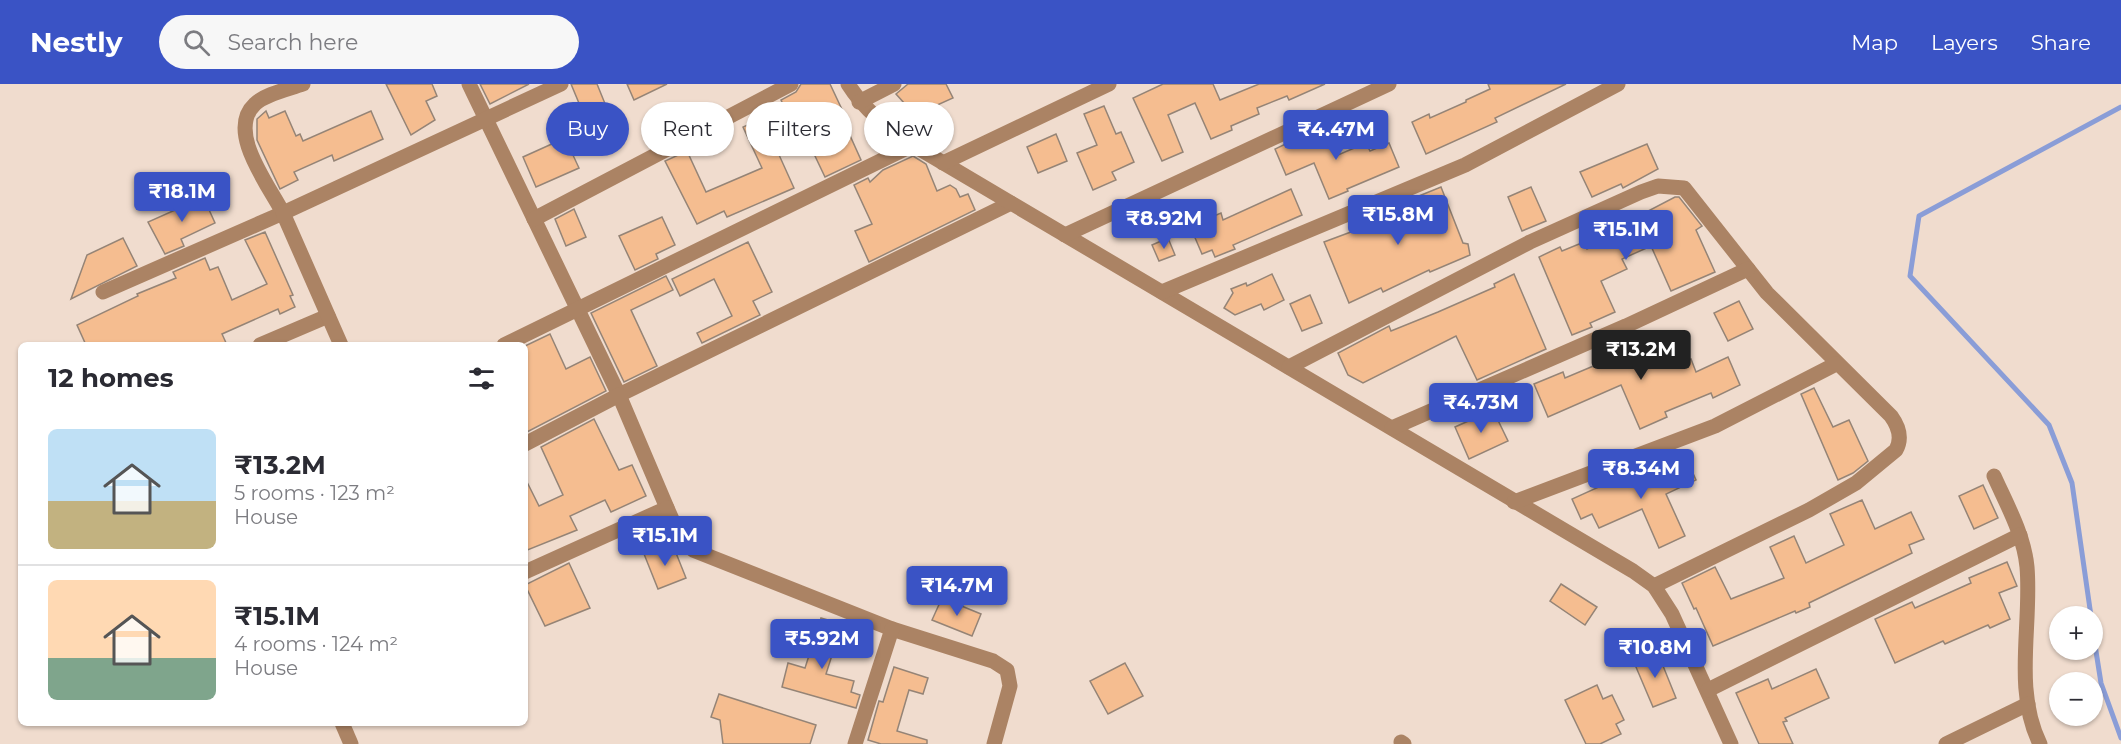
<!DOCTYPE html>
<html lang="en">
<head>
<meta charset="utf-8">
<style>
  :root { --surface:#fff; --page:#f7f7f7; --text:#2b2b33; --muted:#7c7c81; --line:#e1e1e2; --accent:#3a53c5 }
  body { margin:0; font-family:Montserrat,sans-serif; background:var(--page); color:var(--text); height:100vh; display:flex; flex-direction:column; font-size:22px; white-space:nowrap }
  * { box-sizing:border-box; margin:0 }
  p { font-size:20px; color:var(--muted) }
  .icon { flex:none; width:33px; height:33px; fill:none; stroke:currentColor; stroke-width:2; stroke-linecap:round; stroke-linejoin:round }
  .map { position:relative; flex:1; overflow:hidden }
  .sheet { position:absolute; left:18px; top:258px; width:510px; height:384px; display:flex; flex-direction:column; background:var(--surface); border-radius:9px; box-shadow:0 2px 4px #0004 }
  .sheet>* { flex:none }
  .hud { position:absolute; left:546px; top:18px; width:570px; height:54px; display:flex; gap:12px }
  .buttons { position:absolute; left:2049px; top:522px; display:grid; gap:12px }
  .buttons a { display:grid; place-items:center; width:54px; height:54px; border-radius:50%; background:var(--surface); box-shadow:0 2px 4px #0004; font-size:30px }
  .price { position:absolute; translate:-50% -51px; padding:0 14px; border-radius:6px; background:var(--accent); color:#fff; font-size:20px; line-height:39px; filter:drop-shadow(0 2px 3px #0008) }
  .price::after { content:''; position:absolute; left:50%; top:36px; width:18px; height:14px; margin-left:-9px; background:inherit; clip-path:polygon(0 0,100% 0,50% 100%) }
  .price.selected { background:#222; color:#fff }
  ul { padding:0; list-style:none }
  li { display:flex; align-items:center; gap:18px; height:150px; padding:0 30px }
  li+li { border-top:2px solid var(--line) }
  li span { display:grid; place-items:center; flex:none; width:168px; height:120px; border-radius:9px; color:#555 }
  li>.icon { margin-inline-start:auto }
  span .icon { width:72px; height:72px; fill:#fffc; stroke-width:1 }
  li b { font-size:26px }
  h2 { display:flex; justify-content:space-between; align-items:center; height:72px; padding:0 30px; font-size:26px }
  .pill { padding:0 21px; border-radius:27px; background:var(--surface); box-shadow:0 2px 4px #0004; font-size:21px; line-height:54px }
  .pill.selected { background:var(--accent); color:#fff }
  header { display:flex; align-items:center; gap:36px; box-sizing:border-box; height:84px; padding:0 30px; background:var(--accent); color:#fff }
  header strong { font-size:28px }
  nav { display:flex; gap:33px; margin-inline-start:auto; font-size:21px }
  .search { width:420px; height:54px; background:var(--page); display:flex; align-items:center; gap:15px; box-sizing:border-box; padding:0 21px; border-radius:33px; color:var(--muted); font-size:22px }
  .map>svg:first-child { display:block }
</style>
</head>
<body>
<header>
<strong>Nestly</strong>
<div class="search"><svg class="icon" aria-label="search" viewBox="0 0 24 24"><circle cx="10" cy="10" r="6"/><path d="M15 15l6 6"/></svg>Search here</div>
<nav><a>Map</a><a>Layers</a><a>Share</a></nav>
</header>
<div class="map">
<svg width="2121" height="660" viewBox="0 0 2121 660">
  <rect width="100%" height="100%" fill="#f0dcce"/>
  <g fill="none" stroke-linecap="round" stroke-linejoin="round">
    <!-- stream -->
    <g stroke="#8a9dd7" stroke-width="5">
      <polyline points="2091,532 2072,399 2049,341 1910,192 1919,132 2121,23"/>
      <polyline points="2092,542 2101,599 2121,654"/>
    </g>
  </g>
  <!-- building -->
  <g fill="#f5bd90" stroke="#958476" stroke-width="1.5">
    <polygon points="386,0 432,0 437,12 426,17 435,36 411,51"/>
    <polygon points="480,0 529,0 490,20"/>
    <polygon points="571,0 597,0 608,27 586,36"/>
    <polygon points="627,0 667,0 634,16"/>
    <polygon points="801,0 830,0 846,34 843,36 861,76 825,93 804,49 775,62 794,104 727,133 724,127 697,140 665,77 687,67 706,108 762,84 743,43 785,24 781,16 796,8"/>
    <polygon points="908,0 946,0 953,14 915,31 896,10"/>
    <polygon points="1163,0 1213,0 1220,16 1259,0 1325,0 1289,16 1287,12 1257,24 1259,30 1231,42 1232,46 1211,55 1195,19 1168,31 1183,68 1162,77 1133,14"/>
    <polygon points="1488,0 1566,0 1495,34 1497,38 1426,70 1412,38 1429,30 1430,34 1466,18 1466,16 1490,5"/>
    <polygon points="1104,22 1116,50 1121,48 1134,78 1112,88 1116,96 1093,106 1077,69 1097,61 1084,30"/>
    <polygon points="266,27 269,34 285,27 296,52 300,50 303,57 371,27 383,55 334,77 332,71 294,88 298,96 280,105 257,56 257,35"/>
    <polygon points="1325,41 1338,71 1366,59 1370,67 1389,59 1399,83 1347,105 1348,107 1329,115 1314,79 1286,91 1275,65"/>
    <polygon points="1056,50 1067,77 1038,89 1027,63"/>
    <polygon points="565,54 579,84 536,103 523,73"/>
    <polygon points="1647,60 1658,85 1623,104 1621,100 1592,113 1580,88"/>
    <polygon points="913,72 926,80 937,107 950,101 956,105 960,113 968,110 975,126 869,178 855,147 872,140 854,101 868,94 870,98 883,86"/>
    <polygon points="1441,103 1463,159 1468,160 1470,171 1430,188 1429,186 1383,208 1381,204 1349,219 1324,158 1375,139 1372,131"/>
    <polygon points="1531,103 1546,137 1522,147 1508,113"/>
    <polygon points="1291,105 1302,131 1233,161 1235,165 1215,173 1212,166 1202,170 1190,142 1221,129 1223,136"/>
    <polygon points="201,108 215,139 181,155 184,162 165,170 148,138 184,122 182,116"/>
    <polygon points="1675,113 1679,113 1702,142 1696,146 1715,188 1671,207 1651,162 1622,175 1627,185 1601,197 1615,228 1590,239 1592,243 1572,251 1539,173 1560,163 1562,167 1584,158 1587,165 1617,151 1611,138 1630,129 1633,135"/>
    <polygon points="574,125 586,153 566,162 555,135"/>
    <polygon points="662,133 675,161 656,170 658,175 635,186 619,152"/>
    <polygon points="265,148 293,211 290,212 295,223 280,230 278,225 222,250 227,261 86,261 77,241 138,212 137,210 176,194 173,188 205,174 210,186 218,183 232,216 267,200 245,156"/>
    <polygon points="123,154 137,182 71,215 87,171"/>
    <polygon points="1168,154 1175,171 1159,177 1152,161"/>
    <polygon points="748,158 772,208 753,217 760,231 702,259 697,249 732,232 714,195 680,212 672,195"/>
    <polygon points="1272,190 1284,216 1264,226 1261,220 1235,231 1224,224 1233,209 1231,205 1246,199 1247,202"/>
    <polygon points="1514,190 1546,265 1477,296 1456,252 1363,299 1348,291 1338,269 1389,242 1391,247 1438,228 1495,203 1494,200"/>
    <polygon points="666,192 673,206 631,226 657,282 624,298 591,229"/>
    <polygon points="1310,211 1322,239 1302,247 1290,220"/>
    <polygon points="1739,217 1753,245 1728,257 1714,229"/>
    <polygon points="1672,248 1686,277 1691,275 1696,288 1728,273 1740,301 1713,314 1711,309 1665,328 1667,333 1640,345 1621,301 1548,333 1534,300 1563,288 1565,294 1610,275 1608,271 1637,257 1640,264"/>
    <polygon points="550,250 566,285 590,273 606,307 525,349 525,262"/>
    <polygon points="1814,304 1833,343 1849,336 1868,377 1853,389 1838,396 1801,310"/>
    <polygon points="1493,326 1508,357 1469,375 1455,343"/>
    <polygon points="594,335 619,386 632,381 646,412 611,428 605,416 570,432 577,446 525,467 525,394 539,422 563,411 541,363"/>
    <polygon points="1685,372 1696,396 1666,410 1685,452 1659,464 1642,425 1599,444 1592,430 1581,435 1572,415 1614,396 1616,402"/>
    <polygon points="1983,401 1998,434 1974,445 1959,412"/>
    <polygon points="1862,416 1875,445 1911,428 1924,455 1909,461 1912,469 1809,519 1810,523 1796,529 1795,527 1713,562 1696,524 1694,525 1682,499 1715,483 1731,515 1784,494 1770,463 1794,452 1806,479 1844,461 1830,430"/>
    <polygon points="664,462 668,472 676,469 686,494 658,505 644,470"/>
    <polygon points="2007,478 2017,502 1999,509 2010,535 1990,544 1988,541 1945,560 1943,557 1895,579 1875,535 1912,518 1915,524 1971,499 1969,494"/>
    <polygon points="569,479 590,524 545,542 525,501"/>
    <polygon points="1561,500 1597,523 1585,541 1550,517"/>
    <polygon points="942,514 981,530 972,552 932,536"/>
    <polygon points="821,534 842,540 826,590 854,597 851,608 860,611 856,624 782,603 788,579 805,584"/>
    <polygon points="1657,567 1676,614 1653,623 1633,576"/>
    <polygon points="1125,579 1143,612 1108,630 1090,597"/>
    <polygon points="894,583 928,594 923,610 909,606 897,647 927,656 927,660 881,660 868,656 879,617 883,618"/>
    <polygon points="1816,585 1829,614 1785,634 1787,637 1783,638 1793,660 1759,660 1736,609 1768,595 1772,605"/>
    <polygon points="1597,601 1603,615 1612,611 1624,636 1616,640 1621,650 1600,660 1586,660 1565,616"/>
    <polygon points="719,610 816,641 810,660 723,660 720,636 711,633"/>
  </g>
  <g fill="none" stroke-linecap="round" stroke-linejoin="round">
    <!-- minor -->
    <g stroke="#ab8364" stroke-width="15">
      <polyline points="469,0 619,311 1011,119"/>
      <path d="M 848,0 C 865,27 887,43 913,61 L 1633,487 L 1654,502 L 1672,530 L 1731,660"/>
      <polyline points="859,18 894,0"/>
      <polyline points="943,79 1109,0"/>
      <polyline points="534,135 791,0"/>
      <polyline points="1065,151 1389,0"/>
      <path d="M 103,208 L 283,129 C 268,100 226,47 255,20 C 265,10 289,5 303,0"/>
      <polyline points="1162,208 1465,81 1618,0"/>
      <polyline points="260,261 328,232"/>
      <polyline points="341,261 283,129 561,0"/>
      <polyline points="504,261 913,61"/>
      <path d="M 1289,283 L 1530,158 L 1641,108 L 1658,102 L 1684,104 L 1767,209 L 1891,332 C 1899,343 1902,355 1896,366 L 1856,399 L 1809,426 L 1654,502"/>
      <polyline points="1392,344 1626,242 1748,185"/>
      <polyline points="525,360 619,311 667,424 525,488"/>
      <path d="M 1994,392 C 2007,421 2024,451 2027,483 C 2032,541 2013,605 2040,660"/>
      <polyline points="1514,418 1715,342 1836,280"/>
      <polyline points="667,424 679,451 693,466 892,545 993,577 1007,586 1010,602 994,660"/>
      <polyline points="1708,606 2020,451"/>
      <polyline points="342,639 351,660"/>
      <polyline points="1401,658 1404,660"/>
      <polyline points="855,660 892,545"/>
      <polyline points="1946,660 2028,620"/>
    </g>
  </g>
</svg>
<div class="buttons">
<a>+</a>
<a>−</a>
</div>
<b class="price" style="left:1336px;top:77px">₹4.47M</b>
<b class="price" style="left:182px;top:139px">₹18.1M</b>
<b class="price" style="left:1398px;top:162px">₹15.8M</b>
<b class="price" style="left:1164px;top:166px">₹8.92M</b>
<b class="price" style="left:1626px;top:177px">₹15.1M</b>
<b class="price selected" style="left:1641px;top:297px">₹13.2M</b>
<b class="price" style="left:1481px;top:350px">₹4.73M</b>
<b class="price" style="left:1641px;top:416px">₹8.34M</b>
<b class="price" style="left:665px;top:483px">₹15.1M</b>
<b class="price" style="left:957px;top:533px">₹14.7M</b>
<b class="price" style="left:822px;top:586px">₹5.92M</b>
<b class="price" style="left:1655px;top:595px">₹10.8M</b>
<div class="hud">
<a class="pill selected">Buy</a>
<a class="pill">Rent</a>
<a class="pill">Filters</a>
<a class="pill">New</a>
</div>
<section class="sheet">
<h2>12 homes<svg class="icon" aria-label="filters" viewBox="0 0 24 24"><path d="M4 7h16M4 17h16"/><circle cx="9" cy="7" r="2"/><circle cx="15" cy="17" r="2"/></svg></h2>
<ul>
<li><span style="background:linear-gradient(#bfe0f5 60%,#c2b280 0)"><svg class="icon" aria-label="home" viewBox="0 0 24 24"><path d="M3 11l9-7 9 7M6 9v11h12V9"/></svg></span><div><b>₹13.2M</b><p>5 rooms · 123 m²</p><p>House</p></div></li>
<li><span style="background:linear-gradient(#ffd9b3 65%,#7fa58c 0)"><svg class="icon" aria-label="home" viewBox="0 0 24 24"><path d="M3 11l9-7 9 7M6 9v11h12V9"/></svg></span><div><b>₹15.1M</b><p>4 rooms · 124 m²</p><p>House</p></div></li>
</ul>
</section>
</div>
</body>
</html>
